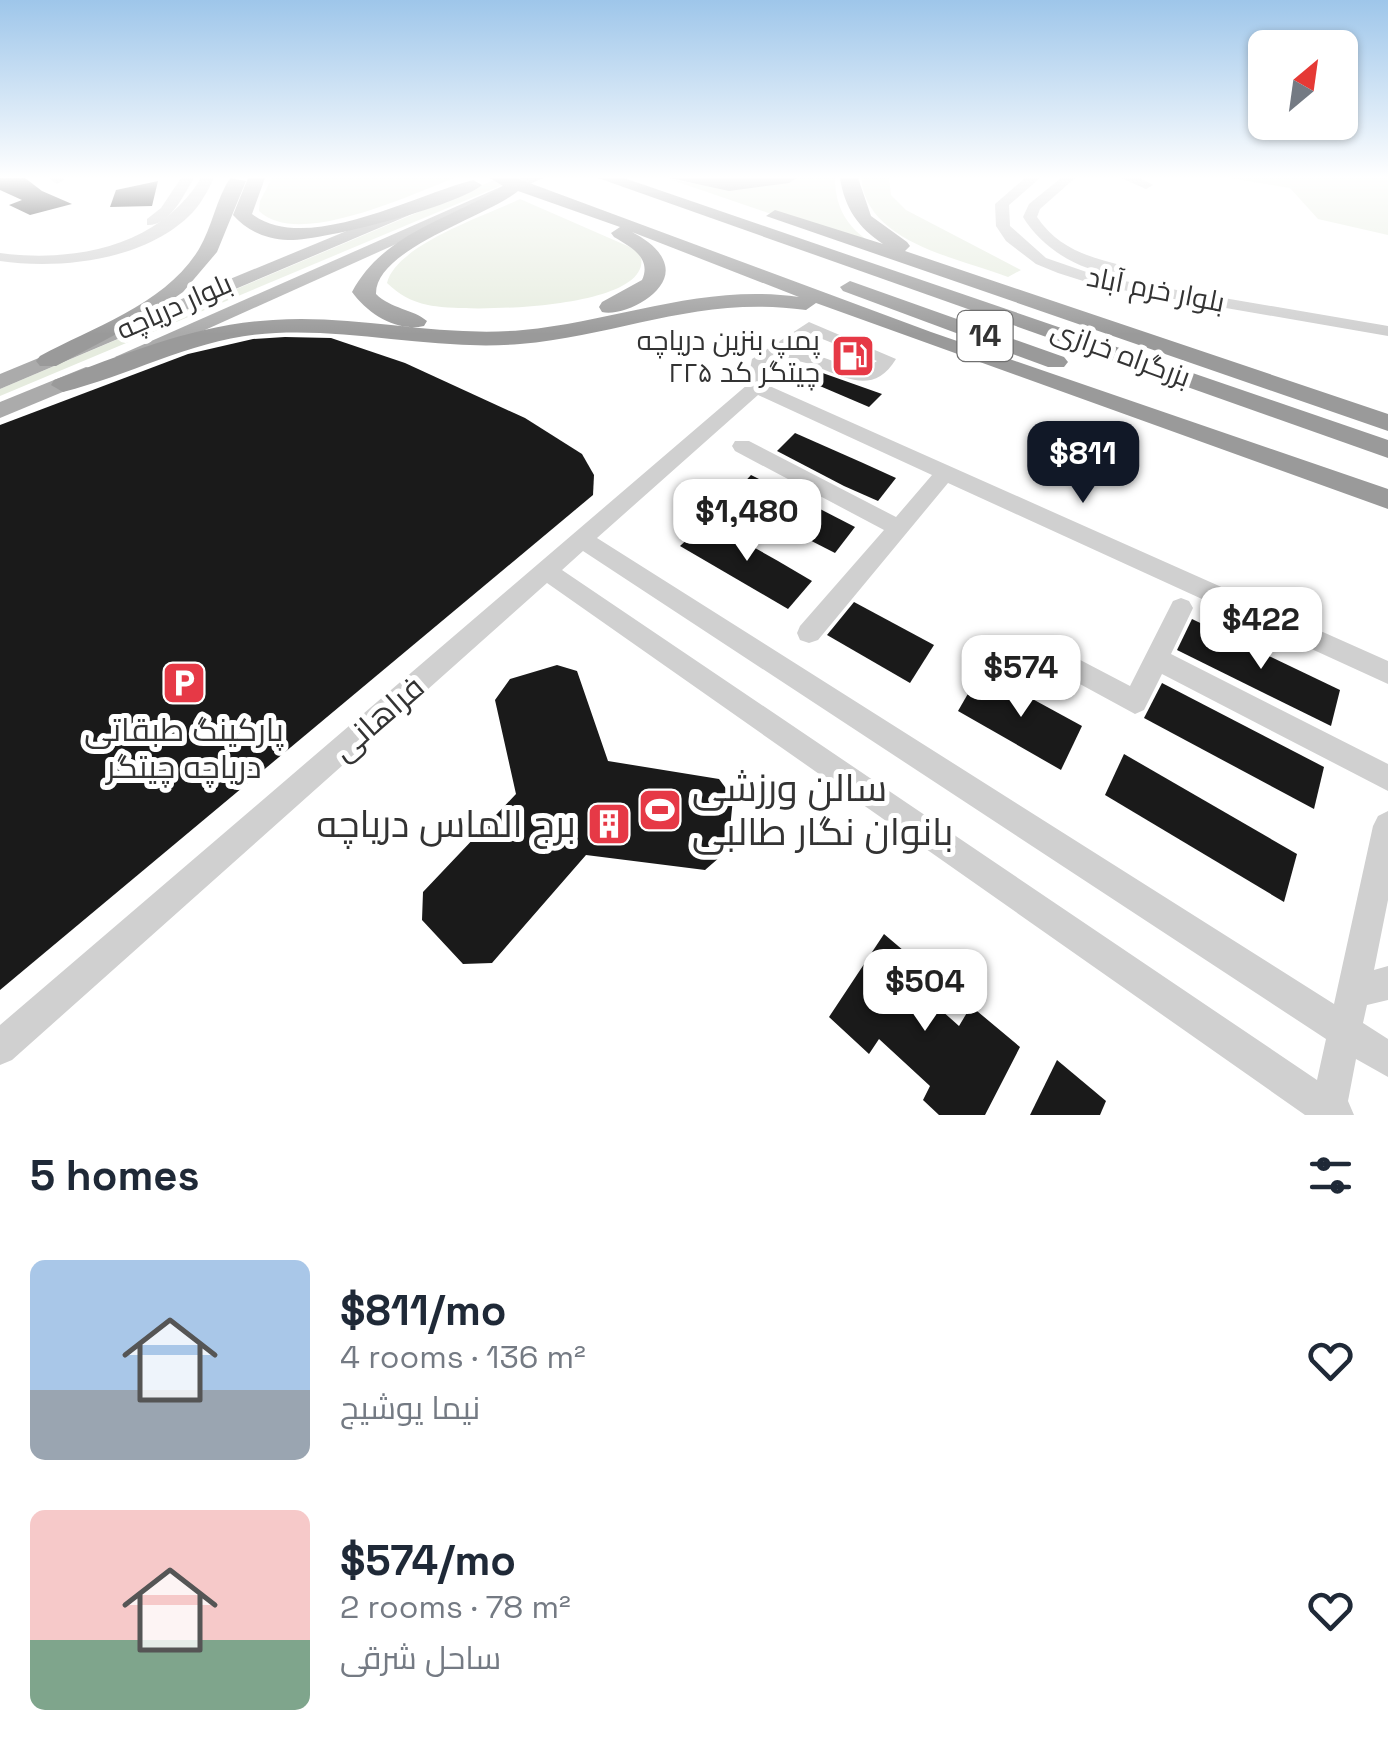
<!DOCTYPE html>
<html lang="en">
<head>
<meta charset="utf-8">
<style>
  :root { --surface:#fff; --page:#f6f6f7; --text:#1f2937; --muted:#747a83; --accent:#111827 }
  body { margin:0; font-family:"Space Grotesk",Cairo,sans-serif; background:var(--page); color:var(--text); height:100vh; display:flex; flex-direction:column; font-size:38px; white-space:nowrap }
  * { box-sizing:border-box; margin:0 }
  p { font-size:32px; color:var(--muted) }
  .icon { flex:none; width:55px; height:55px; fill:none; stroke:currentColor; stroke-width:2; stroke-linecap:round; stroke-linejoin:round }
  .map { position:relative; height:1115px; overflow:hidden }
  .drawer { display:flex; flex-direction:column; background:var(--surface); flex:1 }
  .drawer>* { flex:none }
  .needle { width:65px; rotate:29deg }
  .fabs { position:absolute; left:1248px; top:30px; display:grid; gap:20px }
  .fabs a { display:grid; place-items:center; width:110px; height:110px; border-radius:15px; background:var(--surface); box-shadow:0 2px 8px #0004; font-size:50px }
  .price { position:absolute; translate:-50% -85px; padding:0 22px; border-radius:20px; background:#fff; color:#222; font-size:32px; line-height:65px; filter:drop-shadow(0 2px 5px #0008) }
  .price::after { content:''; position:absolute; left:50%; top:60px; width:30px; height:22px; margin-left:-15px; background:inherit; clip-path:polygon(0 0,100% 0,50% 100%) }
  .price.on { background:var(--accent); color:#fff }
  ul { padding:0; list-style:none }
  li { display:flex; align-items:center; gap:30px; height:250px; padding:0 30px }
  li span { display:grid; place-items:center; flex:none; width:280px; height:200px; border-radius:15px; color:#555 }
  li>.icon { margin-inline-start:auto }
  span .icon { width:120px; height:120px; fill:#fffc; stroke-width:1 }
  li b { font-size:42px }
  h2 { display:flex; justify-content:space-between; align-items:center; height:120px; padding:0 30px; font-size:42px }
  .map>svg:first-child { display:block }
</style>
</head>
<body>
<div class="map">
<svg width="1388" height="1115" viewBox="0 0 1388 1115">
  <rect width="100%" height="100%" fill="#fff"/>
  <!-- green -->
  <g fill="#e6ecdf">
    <path d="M 272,178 L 455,178 C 411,194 298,249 259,211 L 260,201 Z"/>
    <polygon points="499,178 519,178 0,396 0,389"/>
    <path d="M 798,178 L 835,178 C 835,221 861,240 897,257 L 672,180 L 736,189 Z"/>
    <path d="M 861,178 L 889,178 L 891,195 L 906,210 L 1021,270 L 1008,277 C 956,257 867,243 861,178 Z"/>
    <polygon points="1228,178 1388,178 1388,235 1318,219 1290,188"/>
    <path d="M 520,199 L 639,251 C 666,311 461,313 428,305 C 410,301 400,295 387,283 C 396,245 485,216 520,199 Z"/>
  </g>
  <!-- building -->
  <g fill="#1a1a1a">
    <polygon points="0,178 25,178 42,191 72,204 30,215 9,205 22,200 0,190"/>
    <polygon points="158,181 152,206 110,207 116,190"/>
    <polygon points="285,337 331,338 405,363 525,418 582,454 594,475 593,495 0,990 0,425 188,354 253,339"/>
    <polygon points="786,364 800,365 882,394 869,407 787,372"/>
    <polygon points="795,433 863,463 896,478 878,501 844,486 777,451"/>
    <polygon points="751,475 822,510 855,527 835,553 729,499"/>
    <polygon points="707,521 778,561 812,581 788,609 680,546"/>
    <polygon points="854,602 934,645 910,683 827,635"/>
    <polygon points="1192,619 1340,690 1331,726 1177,650"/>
    <polygon points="557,665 577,671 608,761 719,779 733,798 728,850 705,870 586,855 492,963 463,964 422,920 423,892 516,794 495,700 510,679"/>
    <polygon points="981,671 1082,726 1061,770 958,711"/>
    <polygon points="1162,683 1324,767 1314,809 1144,718"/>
    <polygon points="1124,754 1297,854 1284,902 1105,795"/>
    <polygon points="884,934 924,968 913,985 959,1026 971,1006 1020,1047 985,1115 939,1115 923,1100 930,1086 879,1039 869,1054 829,1017"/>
    <polygon points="1057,1060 1106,1101 1100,1115 1030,1115"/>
  </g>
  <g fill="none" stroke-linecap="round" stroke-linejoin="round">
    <!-- minor -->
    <g fill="#d0d0d0" fill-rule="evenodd">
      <polygon points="49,178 62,178 64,180 57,184"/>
      <path d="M 181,178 L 194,178 C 183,196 170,226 147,225 L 147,219 L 161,208 Z"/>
      <path d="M 201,178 L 214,178 C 208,190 202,202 193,212 C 148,260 61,270 0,261 L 0,253 C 75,263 160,246 201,178 Z"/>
      <polygon points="1025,178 1040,178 1009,205 1010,226 1046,258 1101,277 1388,326 1388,336 1099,286 1058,273 1036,264 1006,241 996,226 995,204"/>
      <path d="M 1061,178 L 1075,178 L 1040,209 L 1037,217 C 1059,250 1092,258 1128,267 L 1128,273 C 1087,277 1044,251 1023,217 L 1029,204 Z"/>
      <polygon points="1121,178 1140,178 1153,185 1146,189"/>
      <path d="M 809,322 L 896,359 C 862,416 810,340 767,365 L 765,384 L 1388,661 L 1388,684 L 948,483 L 818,640 L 809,643 L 800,640 L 797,633 L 800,626 L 884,530 L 735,451 L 732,446 L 735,441 L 749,441 L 896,517 L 932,475 L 758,395 L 597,538 L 1334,1004 L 1373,826 L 1378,816 L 1388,811 L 1388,900 L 1374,970 L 1388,966 L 1388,1000 L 1367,1005 L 1363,1023 L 1388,1039 L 1388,1077 L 1356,1059 L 1348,1101 L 1354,1115 L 1305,1115 L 547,583 L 12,1060 L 0,1065 L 0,1025 L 747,385 L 752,359 ZM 810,334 L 877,361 L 861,371 L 805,351 L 786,350 ZM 583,551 L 1326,1039 L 1317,1080 L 562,570 Z"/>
      <polygon points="1181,598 1189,601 1193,608 1171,654 1388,764 1388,791 1162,674 1144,710 1135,714 1056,671 1052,663 1056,655 1065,652 1130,686 1173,601"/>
    </g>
    <!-- major -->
    <g fill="#ababab" fill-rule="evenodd">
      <polygon points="521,178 543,178 134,362 126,363 115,357"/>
      <polygon points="412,204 426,208 0,389 0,374"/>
      <polygon points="86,367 94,369 97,374 94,379 0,418 0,402"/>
    </g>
    <!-- highway -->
    <g fill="#9a9a9a" fill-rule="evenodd">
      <path d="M 230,178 L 246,181 L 217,252 L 183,292 L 143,320 L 56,366 L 40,366 L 36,361 L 40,356 C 93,327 166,304 199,249 C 212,227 216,200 230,178 Z"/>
      <path d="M 248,178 L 265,178 L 252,214 C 306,255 414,195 473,180 L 482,185 C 457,206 323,241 288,240 C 266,239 247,231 233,215 Z"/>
      <path d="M 490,178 L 516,178 L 931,332 L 1388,489 L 1388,509 L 816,303 L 806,310 C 699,295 622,335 520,344 C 438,351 357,329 276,333 C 199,336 135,374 63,392 L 51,385 L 54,380 C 125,354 197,324 273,320 C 356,314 439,338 523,330 C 617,321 703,283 799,297 L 632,232 C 645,239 661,249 665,265 C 672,292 624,317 602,312 L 599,307 L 602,302 L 642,280 C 652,258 631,247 614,237 L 611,233 L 620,227 L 518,191 C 486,217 375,249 376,294 C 391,309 413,309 427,321 L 424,326 C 396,332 368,314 352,292 C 384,232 450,220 503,186 Z"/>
      <polygon points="598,178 624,178 1388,440 1388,458"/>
      <polygon points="670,178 797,178 789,183 729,191"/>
      <path d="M 840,178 L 858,178 L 871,216 L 907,242 L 910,246 L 905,251 L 1388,414 L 1388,431 L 766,216 L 775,210 L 883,244 C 858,227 845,209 840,178 Z"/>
      <polygon points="850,281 1064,357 1068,362 1064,367 1048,367 843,291 840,287"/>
    </g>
  </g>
  <!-- sky -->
  <linearGradient id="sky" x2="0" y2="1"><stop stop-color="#9ec6ea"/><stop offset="0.53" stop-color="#fff"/><stop offset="1" stop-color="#fff" stop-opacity="0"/></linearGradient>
  <rect width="1388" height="334" fill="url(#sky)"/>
  <!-- icons -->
  <defs>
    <symbol id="fuel-square" viewBox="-11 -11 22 22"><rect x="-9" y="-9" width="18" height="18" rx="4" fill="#e63946" stroke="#fff"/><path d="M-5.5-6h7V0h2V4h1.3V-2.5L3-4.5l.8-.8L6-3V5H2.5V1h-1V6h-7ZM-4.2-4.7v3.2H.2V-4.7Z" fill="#fff"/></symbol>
    <symbol id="parking-square" viewBox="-11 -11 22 22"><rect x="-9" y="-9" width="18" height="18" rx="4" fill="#e63946" stroke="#fff"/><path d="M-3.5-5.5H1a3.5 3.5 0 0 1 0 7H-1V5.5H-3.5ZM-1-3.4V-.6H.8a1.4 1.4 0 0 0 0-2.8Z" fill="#fff"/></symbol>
    <symbol id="stadium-square" viewBox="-11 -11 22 22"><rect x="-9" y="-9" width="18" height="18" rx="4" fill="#e63946" stroke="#fff"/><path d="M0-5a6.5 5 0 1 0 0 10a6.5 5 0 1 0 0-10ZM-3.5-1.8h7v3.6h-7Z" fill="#fff"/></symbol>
    <symbol id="building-square" viewBox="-11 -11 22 22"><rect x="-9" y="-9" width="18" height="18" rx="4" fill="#e63946" stroke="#fff"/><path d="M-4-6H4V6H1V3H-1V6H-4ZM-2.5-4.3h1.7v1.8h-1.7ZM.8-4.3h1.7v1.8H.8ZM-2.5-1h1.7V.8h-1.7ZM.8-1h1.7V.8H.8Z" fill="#fff"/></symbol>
  </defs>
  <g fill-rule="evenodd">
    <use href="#fuel-square" x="828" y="331" width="50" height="50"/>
    <use href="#parking-square" x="159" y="658" width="50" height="50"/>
    <use href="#stadium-square" x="635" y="785" width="50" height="50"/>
    <use href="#building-square" x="584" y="799" width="50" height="50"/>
  </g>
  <g text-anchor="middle" stroke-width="10" stroke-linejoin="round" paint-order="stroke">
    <!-- far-street labels -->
    <g font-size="28" fill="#333" stroke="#fff">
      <text transform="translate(1156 289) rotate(11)" y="10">بلوار خرم آباد</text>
      <text transform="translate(174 306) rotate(-24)" y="10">بلوار دریاچه</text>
      <text transform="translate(1121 353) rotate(20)" y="10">بزرگراه خرازی</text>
    </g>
    <!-- far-poi labels -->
    <g font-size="28" fill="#333" stroke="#fff" text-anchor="end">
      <text x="820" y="350">پمپ بنزین دریاچه<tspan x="820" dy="32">چیتگر کد ۲۲۵</tspan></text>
    </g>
    <!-- shield labels -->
    <rect fill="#fff" stroke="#707070" stroke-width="2.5" x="957.5" y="311" width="55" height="50" rx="8"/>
    <g font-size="30" font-weight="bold" fill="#333">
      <text x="985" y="346">14</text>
    </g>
    <!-- street labels -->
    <g font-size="32" fill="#333" stroke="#fff">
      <text transform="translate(378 718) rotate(-41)" y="11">فراهانی</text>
    </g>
    <!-- poi labels -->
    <g font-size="32" fill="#333" stroke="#fff">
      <text x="184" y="741">پارکینگ طبقاتی<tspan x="184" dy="37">دریاچه چیتگر</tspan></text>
    </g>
    <!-- near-poi labels -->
    <g font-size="38" fill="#333" stroke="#fff" text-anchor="start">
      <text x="692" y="801">سالن ورزشی<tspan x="692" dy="44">بانوان نگار طالبی</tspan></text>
      <text x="576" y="837" text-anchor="end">برج الماس دریاچه</text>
    </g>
  </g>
</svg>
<div class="fabs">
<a><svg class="needle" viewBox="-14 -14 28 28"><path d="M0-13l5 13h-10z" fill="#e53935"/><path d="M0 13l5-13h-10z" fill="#747a83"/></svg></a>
</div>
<b class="price on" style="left:1083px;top:506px">$811</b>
<b class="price" style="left:747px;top:564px">$1,480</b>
<b class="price" style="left:1261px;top:672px">$422</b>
<b class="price" style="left:1021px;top:720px">$574</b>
<b class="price" style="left:925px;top:1034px">$504</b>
</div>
<section class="drawer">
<h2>5 homes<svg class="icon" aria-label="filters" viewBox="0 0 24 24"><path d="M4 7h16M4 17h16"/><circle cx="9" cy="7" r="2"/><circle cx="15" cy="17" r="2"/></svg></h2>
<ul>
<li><span style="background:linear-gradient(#a9c7e8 65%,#9aa5b1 0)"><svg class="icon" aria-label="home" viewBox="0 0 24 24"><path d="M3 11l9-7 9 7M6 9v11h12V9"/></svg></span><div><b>$811/mo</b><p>4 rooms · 136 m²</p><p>نیما یوشیج</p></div><svg class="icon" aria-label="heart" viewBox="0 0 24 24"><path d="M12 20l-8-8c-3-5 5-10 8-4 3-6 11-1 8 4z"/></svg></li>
<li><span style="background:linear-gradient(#f6c9c9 65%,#7fa58c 0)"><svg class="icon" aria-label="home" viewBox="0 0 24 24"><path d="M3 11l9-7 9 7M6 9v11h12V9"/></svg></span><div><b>$574/mo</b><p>2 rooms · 78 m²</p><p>ساحل شرقی</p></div><svg class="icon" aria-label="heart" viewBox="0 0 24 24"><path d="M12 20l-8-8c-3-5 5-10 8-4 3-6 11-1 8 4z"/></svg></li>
</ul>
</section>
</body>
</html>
